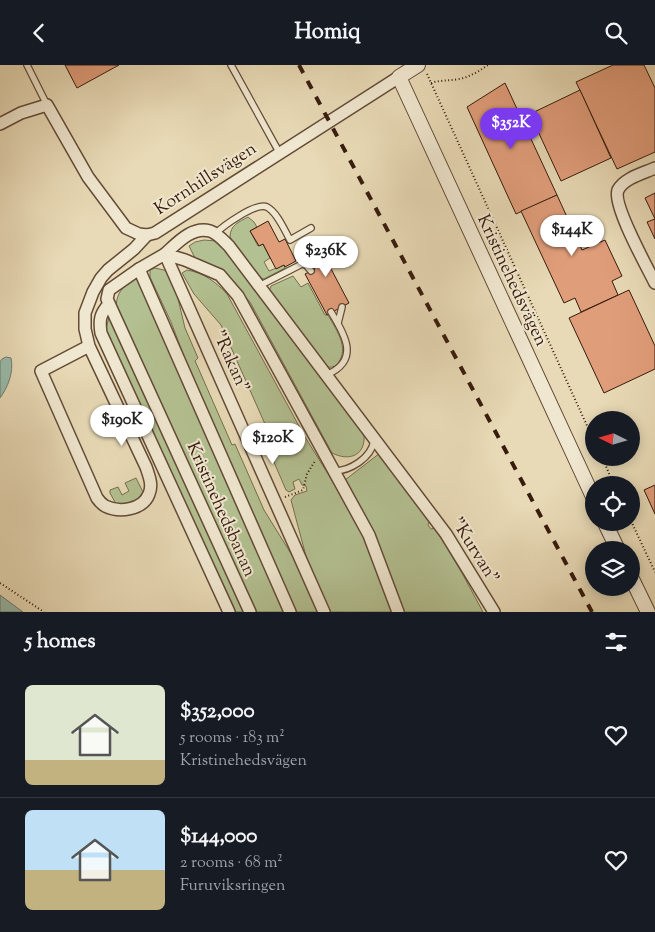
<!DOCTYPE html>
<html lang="en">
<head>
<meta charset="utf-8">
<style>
  :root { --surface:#171b24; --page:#20242c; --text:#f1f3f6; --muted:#9ea1a6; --line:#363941; --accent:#7c3aed }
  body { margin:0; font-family:"Sorts Mill Goudy",serif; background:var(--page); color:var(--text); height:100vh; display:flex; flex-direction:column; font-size:19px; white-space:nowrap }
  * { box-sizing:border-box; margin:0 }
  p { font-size:16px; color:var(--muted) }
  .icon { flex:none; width:28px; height:28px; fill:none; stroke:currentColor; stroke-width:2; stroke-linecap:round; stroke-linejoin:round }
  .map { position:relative; height:547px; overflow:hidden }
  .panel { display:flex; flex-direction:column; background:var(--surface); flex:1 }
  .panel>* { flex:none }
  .needle { width:32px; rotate:275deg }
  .buttons { position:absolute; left:585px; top:346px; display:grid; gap:10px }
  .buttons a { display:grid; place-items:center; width:55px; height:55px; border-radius:50%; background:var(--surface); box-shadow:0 2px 12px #0003; font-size:25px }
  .price { position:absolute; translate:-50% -42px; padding:0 11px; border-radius:18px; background:#fff; color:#222; font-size:16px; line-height:32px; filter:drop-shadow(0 1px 2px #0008) }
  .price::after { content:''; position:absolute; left:50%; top:30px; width:15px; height:11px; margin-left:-8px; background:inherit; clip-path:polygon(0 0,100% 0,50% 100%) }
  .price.selected { background:var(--accent); color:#fff }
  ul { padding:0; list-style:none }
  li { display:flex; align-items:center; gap:15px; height:125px; padding:0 25px }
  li+li { border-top:1px solid var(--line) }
  li span { display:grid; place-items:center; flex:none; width:140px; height:100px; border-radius:8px; color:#555 }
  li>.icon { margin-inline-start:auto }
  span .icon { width:60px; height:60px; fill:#fffc; stroke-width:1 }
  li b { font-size:21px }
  h2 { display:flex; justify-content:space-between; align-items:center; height:60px; padding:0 25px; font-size:21px }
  header { display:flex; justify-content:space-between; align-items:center; height:65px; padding:0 25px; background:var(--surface); font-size:22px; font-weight:800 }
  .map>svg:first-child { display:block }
</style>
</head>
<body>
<header><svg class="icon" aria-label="back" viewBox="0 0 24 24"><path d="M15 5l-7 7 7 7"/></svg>Homiq<svg class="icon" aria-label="search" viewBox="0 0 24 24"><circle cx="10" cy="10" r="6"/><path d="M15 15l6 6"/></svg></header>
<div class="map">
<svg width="655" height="547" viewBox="0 0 655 547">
  <rect width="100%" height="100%" fill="#e8dab6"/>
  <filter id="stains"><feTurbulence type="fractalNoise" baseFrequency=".004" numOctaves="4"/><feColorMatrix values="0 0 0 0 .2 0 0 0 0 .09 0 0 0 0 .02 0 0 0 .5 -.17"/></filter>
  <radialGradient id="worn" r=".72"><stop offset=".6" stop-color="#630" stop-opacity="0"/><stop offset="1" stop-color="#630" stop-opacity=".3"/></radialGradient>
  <!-- green -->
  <g fill="#b3c091" stroke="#756e4f">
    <path d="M 248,152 L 254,157 L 257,162 L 250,166 L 258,181 L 263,179 L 270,193 L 264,197 L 269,206 L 284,200 L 285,203 L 264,214 L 259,212 L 230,172 C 230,160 239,157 248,152 Z"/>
    <path d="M 204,175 L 216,176 L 221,180 L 364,369 C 366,390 350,397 332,388 L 250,237 L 229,213 L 195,193 L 189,181 L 195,177 Z"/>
    <polygon points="155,203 164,205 170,210 175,221 185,263 198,293 195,296 196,298 232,380 235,379 264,445 298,500 319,547 295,547 188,302 171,257 150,212 150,205"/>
    <path d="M 187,205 C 204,208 216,217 227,229 L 305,372 L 353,449 L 370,483 L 394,547 L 329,547 L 307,495 L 291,435 L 295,430 L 307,426 L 306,421 L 302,420 L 299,414 L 293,417 L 295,424 L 289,427 L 286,425 L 261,367 L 264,365 L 262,360 L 265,359 L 221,260 L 194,229 L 182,208 Z"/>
    <path d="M 293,211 L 301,222 L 308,218 L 325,250 L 328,250 C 335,263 348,280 340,295 C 337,301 333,303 327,302 L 269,226 L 271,221 Z"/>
    <path d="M 135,213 L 140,217 L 286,547 L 255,547 L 117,247 C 114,230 122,222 135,213 Z"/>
    <polygon points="109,252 123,281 245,547 234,547 109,275 106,264"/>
    <polygon points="380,388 430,455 428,460 431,464 435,463 462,508 483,547 404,547 375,474 345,415"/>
    <path d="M 136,413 L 143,427 C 136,438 128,440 116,439 L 110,428 L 110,425 L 118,422 L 122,430 L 129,426 L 125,418 Z"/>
  </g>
  <!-- water -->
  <g fill="#98bbab" stroke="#717b6c">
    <path d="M 6,292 L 11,293 C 14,307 8,322 0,333 L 0,297 L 2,294 Z"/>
    <polygon points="0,530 23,547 0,547"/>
  </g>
  <!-- building -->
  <g fill="#e09d7a" stroke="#371b0d">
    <polygon points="65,0 119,0 77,23"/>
    <polygon points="613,0 644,0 655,23 655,87 617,104 576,17"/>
    <polygon points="505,18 557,130 516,149 467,42"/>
    <polygon points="580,25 611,93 561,116 530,49"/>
    <polygon points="655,128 655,154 645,133"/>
    <polygon points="557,130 582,185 605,175 622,211 612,216 618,230 581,247 575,233 564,238 521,146"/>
    <polygon points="655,154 655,174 647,157"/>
    <polygon points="268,156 279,177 285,174 296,196 285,202 284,200 276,204 263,179 259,181 250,166"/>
    <polygon points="330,174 340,194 329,200 349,238 327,250 305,209 315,204 306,187"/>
    <polygon points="629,225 655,281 655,304 604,328 569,253"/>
    <polygon points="655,420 655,449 644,425"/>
  </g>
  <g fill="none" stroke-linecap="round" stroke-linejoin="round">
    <defs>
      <g id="service">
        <polyline points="27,0 47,40"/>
        <polyline points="231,0 279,87"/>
        <path d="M 215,169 C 223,161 256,137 267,142 C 277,147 285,166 290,175 L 311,163"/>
        <polyline points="259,221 302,199 306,200 311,206"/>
        <polyline points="338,258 342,242"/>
        <path d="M 326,310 C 360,296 346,271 331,247"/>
        <path d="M 334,406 C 350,406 371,393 374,376"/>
      </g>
      <g id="minor">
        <polyline points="0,59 21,48 47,40 88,112 126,163 139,169 147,170 155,168 399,12"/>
        <path d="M 655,103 C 644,108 624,113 618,125 C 612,139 647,202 655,218"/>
        <polyline points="139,204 290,547"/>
        <path d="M 109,239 C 100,249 99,255 101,268 L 229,547"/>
        <path d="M 89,281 L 41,306 L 97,433 C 99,436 102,439 105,441 C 119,448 143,445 149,429 C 153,420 149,411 146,402 L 89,281 L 85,264 L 85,248 L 93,227 L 101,213 L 108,205 L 134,184 L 147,170"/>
        <polyline points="250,547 107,234 109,225 139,204 165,189 324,547"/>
        <path d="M 398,547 L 369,470 L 238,231 L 220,210 L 185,195 L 165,189 C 177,178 192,161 210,166 C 217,168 224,176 229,181 L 446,469 L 494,547"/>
      </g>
      <g id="tertiary">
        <polyline points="418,0 399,12 594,434"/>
        <polyline points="605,458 618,485"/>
        <polyline points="631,512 648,547"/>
      </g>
    </defs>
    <!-- service casing -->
    <use href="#service" stroke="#634b37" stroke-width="8"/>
    <!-- minor casing -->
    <use href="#minor" stroke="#634b37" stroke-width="14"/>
    <!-- tertiary casing -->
    <use href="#tertiary" stroke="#634b37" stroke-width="16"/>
    <!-- path -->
    <g stroke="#371b0d" stroke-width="2" stroke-dasharray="1 2.5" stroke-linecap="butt">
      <polyline points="427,9 594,376"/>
      <path d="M 431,18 C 440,15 449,16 459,14 C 470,12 479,6 488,0"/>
      <polyline points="602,392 614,420"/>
      <polyline points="285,432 303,425 307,409 315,396"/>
      <polyline points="631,456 655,507"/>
      <polyline points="0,518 44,547"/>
    </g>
    <!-- service -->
    <use href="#service" stroke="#f0e7d0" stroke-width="5.5"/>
    <!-- minor -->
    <use href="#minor" stroke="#f0e7d0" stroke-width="11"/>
    <!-- tertiary -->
    <use href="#tertiary" stroke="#f0e7d0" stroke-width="14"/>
    <!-- rail -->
    <polyline stroke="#371b0d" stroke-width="4" stroke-dasharray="9 9" stroke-linecap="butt" points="299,0 592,547"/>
  </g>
  <g text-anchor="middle" stroke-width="4" stroke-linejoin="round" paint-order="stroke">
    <!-- street labels -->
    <g font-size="18" fill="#371b0d" stroke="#f0e7d0">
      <text transform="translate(205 113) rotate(-33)" y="6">Kornhillsvägen</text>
      <text transform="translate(513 215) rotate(65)" y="6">Kristinehedsvägen</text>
      <text transform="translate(232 296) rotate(66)" y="6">"Rakan"</text>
      <text transform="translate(222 444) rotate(66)" y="6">Kristinehedsbanan</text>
      <text transform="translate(476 485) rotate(58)" y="6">"Kurvan"</text>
    </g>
  </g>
  <rect width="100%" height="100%" filter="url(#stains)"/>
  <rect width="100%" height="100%" fill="url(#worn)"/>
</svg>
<div class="buttons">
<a><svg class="needle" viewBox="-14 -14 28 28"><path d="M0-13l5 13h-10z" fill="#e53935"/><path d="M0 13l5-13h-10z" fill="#9ea1a6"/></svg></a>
<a><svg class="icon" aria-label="locate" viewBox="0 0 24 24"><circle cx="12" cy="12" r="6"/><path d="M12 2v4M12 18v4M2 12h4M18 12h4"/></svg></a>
<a><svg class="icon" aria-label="layers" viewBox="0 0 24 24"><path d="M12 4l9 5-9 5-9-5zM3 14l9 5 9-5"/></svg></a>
</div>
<b class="price selected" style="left:511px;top:85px">$352K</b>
<b class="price" style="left:572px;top:192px">$144K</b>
<b class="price" style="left:326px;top:213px">$236K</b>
<b class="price" style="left:122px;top:382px">$190K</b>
<b class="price" style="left:273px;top:400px">$120K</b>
</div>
<section class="panel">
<h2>5 homes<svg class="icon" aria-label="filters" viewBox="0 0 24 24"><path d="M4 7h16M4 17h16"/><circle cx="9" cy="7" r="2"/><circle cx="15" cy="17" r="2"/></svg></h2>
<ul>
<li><span style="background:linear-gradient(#dfe7d0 75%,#c2b280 0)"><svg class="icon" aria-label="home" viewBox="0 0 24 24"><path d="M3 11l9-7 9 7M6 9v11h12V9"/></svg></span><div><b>$352,000</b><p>5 rooms · 183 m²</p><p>Kristinehedsvägen</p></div><svg class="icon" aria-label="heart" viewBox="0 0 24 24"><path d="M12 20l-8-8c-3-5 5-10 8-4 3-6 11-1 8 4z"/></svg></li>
<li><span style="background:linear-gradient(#bfe0f5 60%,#c2b280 0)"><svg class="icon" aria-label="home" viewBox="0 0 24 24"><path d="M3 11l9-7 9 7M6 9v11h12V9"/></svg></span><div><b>$144,000</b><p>2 rooms · 68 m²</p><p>Furuviksringen</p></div><svg class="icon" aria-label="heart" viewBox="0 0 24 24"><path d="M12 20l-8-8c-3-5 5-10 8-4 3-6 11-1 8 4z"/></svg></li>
</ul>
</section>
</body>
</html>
